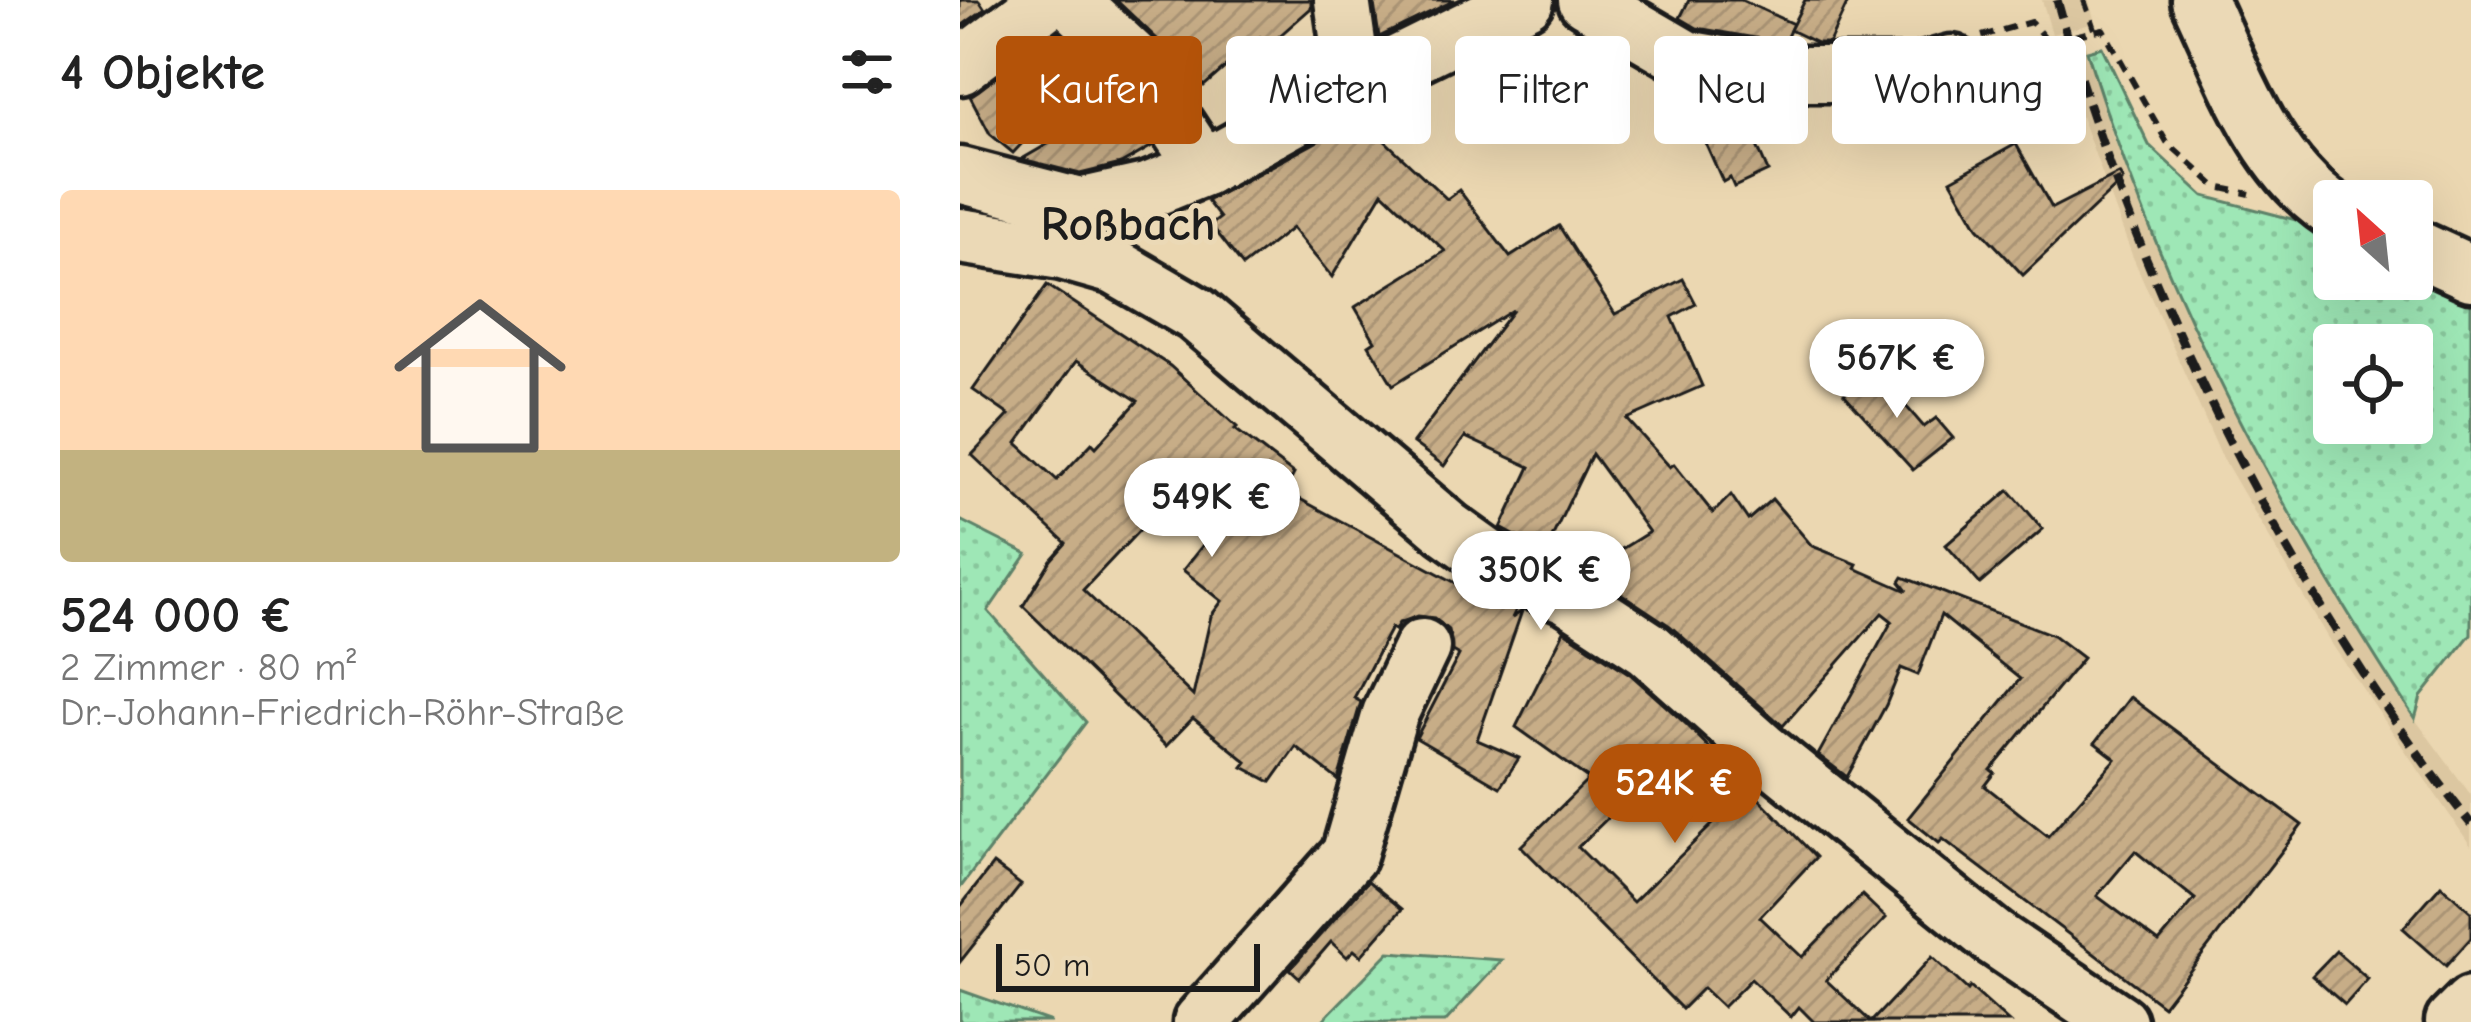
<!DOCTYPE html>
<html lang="de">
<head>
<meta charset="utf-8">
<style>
  :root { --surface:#fff; --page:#f2f2f2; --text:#222; --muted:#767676; --accent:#b45309 }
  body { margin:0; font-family:"Comic Neue",sans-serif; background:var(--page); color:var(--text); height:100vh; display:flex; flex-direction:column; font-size:45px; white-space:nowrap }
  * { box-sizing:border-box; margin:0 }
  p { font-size:39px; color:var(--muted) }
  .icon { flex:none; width:66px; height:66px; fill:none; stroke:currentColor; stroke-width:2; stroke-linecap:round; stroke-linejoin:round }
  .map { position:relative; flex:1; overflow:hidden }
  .details { display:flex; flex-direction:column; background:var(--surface); width:960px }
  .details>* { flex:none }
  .top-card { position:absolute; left:36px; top:36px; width:1140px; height:108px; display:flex; gap:24px }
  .needle { width:78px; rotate:333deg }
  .tools { position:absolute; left:1353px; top:180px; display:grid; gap:24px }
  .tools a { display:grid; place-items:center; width:120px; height:120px; border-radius:12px; background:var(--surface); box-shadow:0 12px 48px #0002; font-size:60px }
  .scale { position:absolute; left:36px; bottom:30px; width:264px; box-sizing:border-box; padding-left:12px; border:6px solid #1c1c1c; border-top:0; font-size:33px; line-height:42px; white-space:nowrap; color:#1c1c1c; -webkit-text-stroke:9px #ebd9b6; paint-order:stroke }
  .price { position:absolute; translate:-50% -102px; padding:0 27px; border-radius:42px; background:#fff; color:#222; font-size:39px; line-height:78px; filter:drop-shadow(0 3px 6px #0008) }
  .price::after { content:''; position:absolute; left:50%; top:72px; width:36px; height:27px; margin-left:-18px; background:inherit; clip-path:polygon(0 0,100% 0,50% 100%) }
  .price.current { background:var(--accent); color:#fff }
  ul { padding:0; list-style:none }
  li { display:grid; align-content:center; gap:24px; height:636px; padding:0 60px }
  li span { display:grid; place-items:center; height:372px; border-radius:12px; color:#555 }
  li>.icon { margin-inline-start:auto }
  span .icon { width:216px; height:216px; fill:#fffc; stroke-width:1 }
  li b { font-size:51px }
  h2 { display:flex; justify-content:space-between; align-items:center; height:144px; padding:0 60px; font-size:51px }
  .chip { padding:0 42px; border-radius:12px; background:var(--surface); box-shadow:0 12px 48px #0002; font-size:42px; line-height:108px }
  .chip.current { background:var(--accent); color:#fff }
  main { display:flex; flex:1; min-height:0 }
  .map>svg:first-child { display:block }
</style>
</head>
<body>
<main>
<section class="details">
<h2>4 Objekte<svg class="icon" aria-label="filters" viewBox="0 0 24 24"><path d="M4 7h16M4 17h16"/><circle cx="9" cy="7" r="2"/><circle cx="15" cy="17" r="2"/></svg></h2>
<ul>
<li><span style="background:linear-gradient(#ffd9b3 70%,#c2b280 0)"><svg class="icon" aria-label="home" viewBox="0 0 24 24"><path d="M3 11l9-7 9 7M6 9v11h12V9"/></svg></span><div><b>524 000 €</b><p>2 Zimmer · 80 m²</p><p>Dr.-Johann-Friedrich-Röhr-Straße</p></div></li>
</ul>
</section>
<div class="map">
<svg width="1511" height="1022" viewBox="0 0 1511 1022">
  <defs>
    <pattern id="grass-dots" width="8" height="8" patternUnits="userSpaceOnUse" patternTransform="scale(3)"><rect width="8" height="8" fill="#9ee7b6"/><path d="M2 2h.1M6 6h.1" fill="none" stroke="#88c69c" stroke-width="1.8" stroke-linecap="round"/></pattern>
    <pattern id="building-hatch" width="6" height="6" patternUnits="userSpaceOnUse" patternTransform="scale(3)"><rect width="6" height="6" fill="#c7ad87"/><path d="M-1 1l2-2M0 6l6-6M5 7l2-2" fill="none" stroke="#aa9474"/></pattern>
  </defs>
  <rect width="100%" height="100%" fill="#ebd7b1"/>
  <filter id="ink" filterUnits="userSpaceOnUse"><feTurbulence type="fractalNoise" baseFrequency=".00833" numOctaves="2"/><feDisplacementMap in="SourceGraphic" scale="24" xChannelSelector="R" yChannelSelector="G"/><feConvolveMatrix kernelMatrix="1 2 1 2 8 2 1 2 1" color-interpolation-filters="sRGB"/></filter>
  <g filter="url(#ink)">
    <!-- built -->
    <g fill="#dcc7a1">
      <polygon points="1082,0 1129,0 1135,23 1092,34"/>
      <polygon points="1124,42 1153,137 1229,318 1334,526 1455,719 1511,795 1511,846 1369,640 1260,453 1172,255 1097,51"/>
    </g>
    <!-- grass -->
    <g fill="url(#grass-dots)" stroke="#5d8269" stroke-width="3" fill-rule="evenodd">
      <path d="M 1142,47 L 1189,145 L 1244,196 L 1374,230 L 1374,279 L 1452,279 L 1452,261 L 1511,287 L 1511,634 L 1461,697 L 1455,719 C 1319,510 1200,291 1127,51 ZM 1374,345 L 1452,345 L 1452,423 L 1374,423 Z"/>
      <polygon points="0,520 67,554 28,611 126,722 0,888"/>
      <polygon points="429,952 542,960 485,1022 361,1022"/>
      <polygon points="0,990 91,1022 0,1022"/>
    </g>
    <!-- building -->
    <g fill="url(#building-hatch)" stroke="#1c1c1c" stroke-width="3" fill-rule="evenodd">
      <polygon points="0,0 19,0 25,9 0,27"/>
      <polygon points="156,0 351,0 351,8 308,46 300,37 244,86 233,74 225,82 197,39"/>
      <polygon points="423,0 495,0 419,37 414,4"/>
      <polygon points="729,0 781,0 833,24 824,43 737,28 720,18"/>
      <polygon points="845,0 889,0 869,43 857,43 830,30"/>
      <polygon points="98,32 135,66 53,153 30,134 10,96"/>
      <polygon points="162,101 192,146 161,164 120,174 62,159"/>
      <path d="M 425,105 L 437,126 L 424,140 L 487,199 L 499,190 L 550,257 L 599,226 L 655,314 L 723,279 L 736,304 L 712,317 L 742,386 L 667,419 L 710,467 L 714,464 L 753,513 L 771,495 L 788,520 L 812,499 L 852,546 L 897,564 L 895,568 L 947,591 L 940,582 L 943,577 L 1093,635 L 1123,658 L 1031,770 L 1035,773 L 1025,786 L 1088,836 L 1156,759 L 1135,743 L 1170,697 L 1342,825 L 1203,1006 L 983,839 L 979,843 L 948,818 L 1060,679 L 981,615 L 958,675 L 941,668 L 926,705 L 887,777 L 858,755 L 932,621 L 922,613 L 823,726 L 710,626 L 633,575 L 639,563 L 689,532 L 632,454 L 585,552 L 541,528 L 570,467 L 505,437 L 484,466 L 453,443 L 553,310 L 433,385 L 409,345 L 415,341 L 395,307 L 485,251 L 423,192 L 372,277 L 332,228 L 283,266 L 251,225 L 260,218 L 247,201 ZM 1175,851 L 1235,899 L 1199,942 L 1137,896 Z"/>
      <polygon points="774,131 779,143 793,137 808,171 774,187 770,178 763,182 746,144"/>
      <polygon points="1056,144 1092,208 1159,174 1163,180 1063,275 1018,227 991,180"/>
      <path d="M 87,285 L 210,366 L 277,427 L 275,429 L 334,474 L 325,491 L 522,597 L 524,593 L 557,608 L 552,618 L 562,611 L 517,740 L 559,758 L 540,787 L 456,738 L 499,655 L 492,651 L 488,630 L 474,618 L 458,616 L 439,623 L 435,630 L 431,628 L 394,698 L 401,702 L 378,780 L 336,747 L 311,782 L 283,767 L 287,762 L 233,718 L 206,746 L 63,606 L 91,560 L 106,543 L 12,455 L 49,415 L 13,390 ZM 116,361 L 178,401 L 136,447 L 132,443 L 97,480 L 57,443 ZM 206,502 L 250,536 L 223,570 L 262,601 L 251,616 L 233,696 L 123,590 Z"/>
      <polygon points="913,368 964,427 976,418 993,438 953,470 884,394"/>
      <polygon points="1049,490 1083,529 1020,584 986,545"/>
      <path d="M 604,631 L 670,674 L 727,725 L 856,857 L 800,917 L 842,957 L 902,895 L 926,918 L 866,980 L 911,1022 L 854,1022 L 839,1007 L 831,1017 L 791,979 L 763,1007 L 743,988 L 722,1009 L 561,846 L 629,779 L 556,727 ZM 701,766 L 756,821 L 673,902 L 618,847 Z"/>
      <polygon points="33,864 61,885 0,962 0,907"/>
      <polygon points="408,881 442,909 401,956 394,950 387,957 371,942 340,978 330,969"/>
      <polygon points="1481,885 1511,912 1511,938 1486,966 1443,928"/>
      <polygon points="1376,951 1408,979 1385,1005 1352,976"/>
      <polygon points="972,957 1008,990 1010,987 1049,1022 911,1022"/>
    </g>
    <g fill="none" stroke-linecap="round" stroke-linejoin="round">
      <defs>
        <g id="minor">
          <polyline points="110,0 171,57 244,168"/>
          <polyline points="382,0 394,85"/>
          <polyline points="626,0 726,58 820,74 953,74 992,63"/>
          <path d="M 1239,0 C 1273,72 1304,165 1374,211"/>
          <polyline points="0,67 88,0"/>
          <polyline points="0,175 119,206 190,190 244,168 394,85 566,0"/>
          <polyline points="0,236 102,252 155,267 236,314 488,529 541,567 608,596 689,649 801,749 1033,937 1159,1022"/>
          <polyline points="1452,246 1511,273"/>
          <polyline points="241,1022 389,855 430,714 462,647"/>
          <polyline points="1493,1022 1511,1004"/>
        </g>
      </defs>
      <!-- minor casing -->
      <use href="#minor" stroke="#1c1c1c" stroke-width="63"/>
      <!-- path -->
      <g stroke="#1c1c1c" stroke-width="6" stroke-dasharray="12 9" stroke-linecap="butt">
        <polyline points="1124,0 1134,29"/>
        <polyline points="1022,36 1071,22 1088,42 1143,29 1207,142 1257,187 1290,194"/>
      </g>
      <!-- minor -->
      <use href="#minor" stroke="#ebd9b6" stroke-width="54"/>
      <!-- rail -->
      <path stroke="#1c1c1c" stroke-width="9" stroke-dasharray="18 9" stroke-linecap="butt" d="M 1097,0 C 1175,283 1329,593 1511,824"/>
    </g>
  </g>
  <g text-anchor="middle" stroke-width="10" stroke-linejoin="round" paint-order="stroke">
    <!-- quarter labels -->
    <g font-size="48" font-weight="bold" fill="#1c1c1c" stroke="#ebd9b6">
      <text x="168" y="240">Roßbach</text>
    </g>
  </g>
</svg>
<div class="tools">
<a><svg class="needle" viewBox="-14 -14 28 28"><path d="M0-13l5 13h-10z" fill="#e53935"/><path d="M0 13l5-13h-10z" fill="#767676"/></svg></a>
<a><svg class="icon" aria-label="locate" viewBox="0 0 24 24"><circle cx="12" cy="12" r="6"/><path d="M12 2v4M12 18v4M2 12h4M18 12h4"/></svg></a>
</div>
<div class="scale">50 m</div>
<b class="price" style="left:937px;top:421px">567K €</b>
<b class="price" style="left:252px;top:560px">549K €</b>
<b class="price" style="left:581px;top:633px">350K €</b>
<b class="price current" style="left:715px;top:846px">524K €</b>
<div class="top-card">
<a class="chip current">Kaufen</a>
<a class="chip">Mieten</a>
<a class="chip">Filter</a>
<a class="chip">Neu</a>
<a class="chip">Wohnung</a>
</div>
</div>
</main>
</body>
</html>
